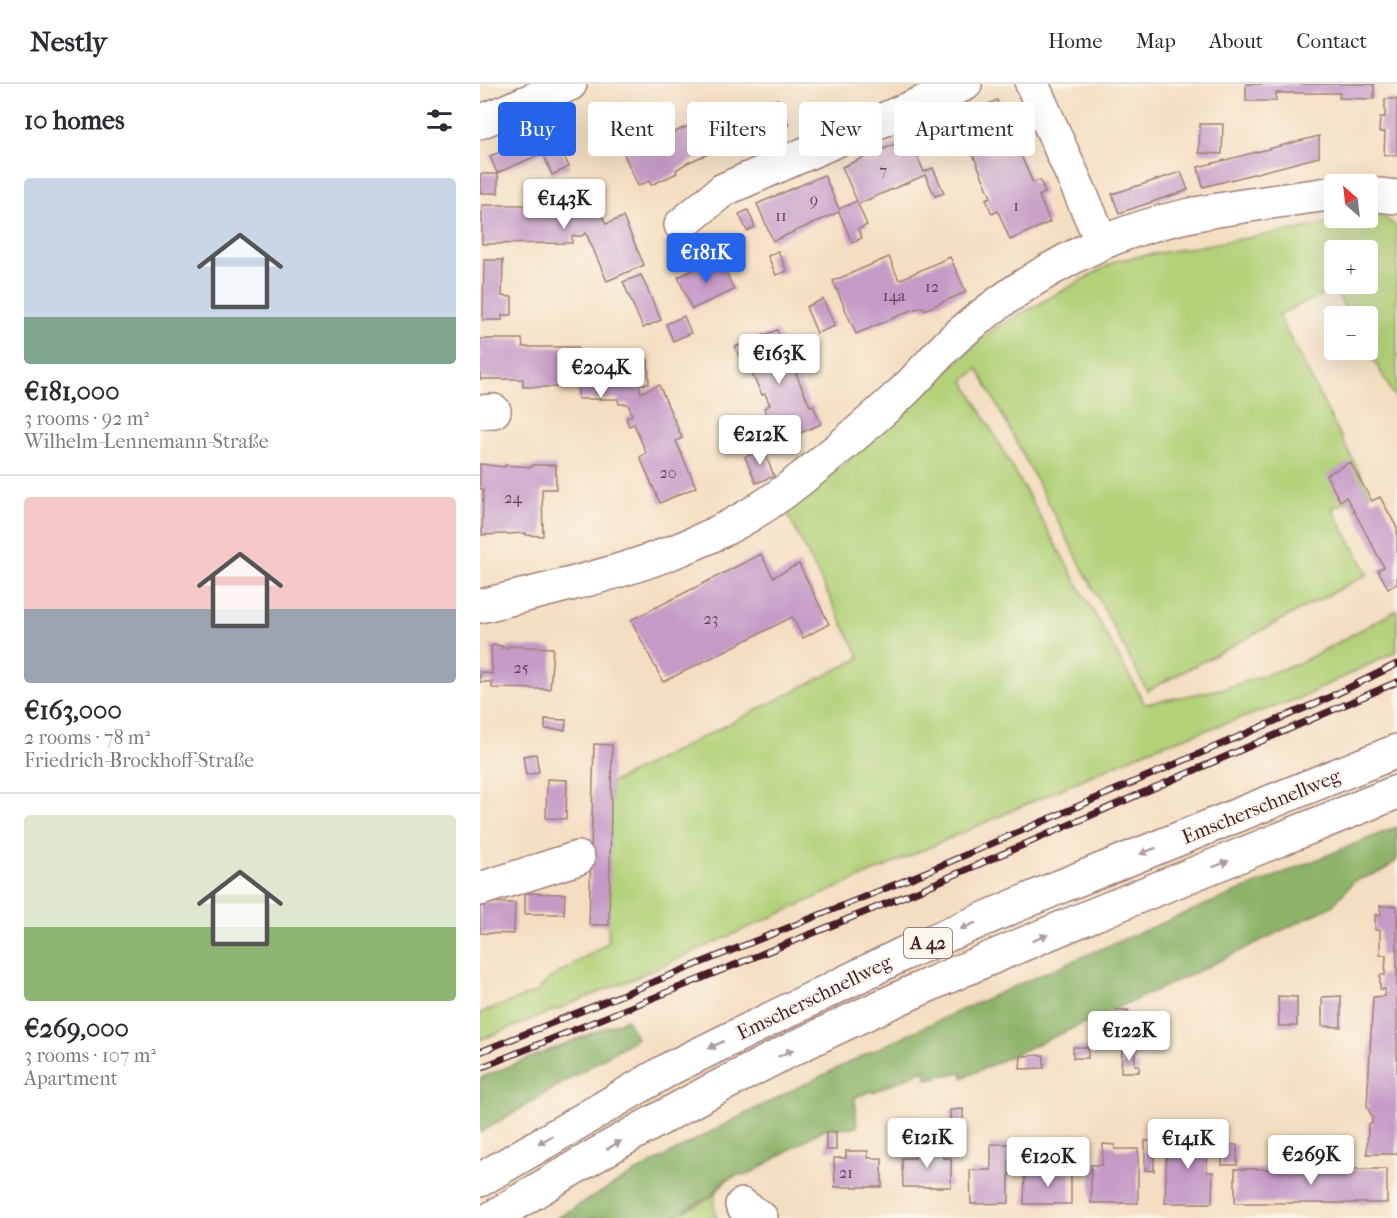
<!DOCTYPE html>
<html lang="en">
<head>
<meta charset="utf-8">
<style>
  :root { --surface:#fff; --page:#f7f7f7; --text:#2b2b33; --muted:#7c7c81; --line:#e1e1e2; --accent:#2563eb }
  body { margin:0; font-family:"IM FELL French Canon",serif; background:var(--page); color:var(--text); height:100vh; display:flex; flex-direction:column; font-size:22px; white-space:nowrap }
  * { box-sizing:border-box; margin:0 }
  p { font-size:20px; color:var(--muted) }
  .icon { flex:none; width:33px; height:33px; fill:none; stroke:currentColor; stroke-width:2; stroke-linecap:round; stroke-linejoin:round }
  .map { position:relative; flex:1; overflow:hidden }
  .side { display:flex; flex-direction:column; background:var(--surface); width:480px }
  .side>* { flex:none }
  .guide { position:absolute; left:18px; top:18px; width:570px; height:54px; display:flex; gap:12px }
  .needle { width:39px; rotate:332deg }
  .tools { position:absolute; left:844px; top:90px; display:grid; gap:12px }
  .tools a { display:grid; place-items:center; width:54px; height:54px; border-radius:6px; background:var(--surface); box-shadow:0 6px 24px #0002; font-size:30px }
  .price { position:absolute; translate:-50% -51px; padding:0 14px; border-radius:6px; background:#fff; color:#222; font-size:20px; line-height:39px; filter:drop-shadow(0 2px 3px #0008) }
  .price::after { content:''; position:absolute; left:50%; top:36px; width:18px; height:14px; margin-left:-9px; background:inherit; clip-path:polygon(0 0,100% 0,50% 100%) }
  .price.selected { background:var(--accent); color:#fff }
  ul { padding:0; list-style:none }
  li { display:grid; align-content:center; gap:12px; height:318px; padding:0 24px }
  li+li { border-top:2px solid var(--line) }
  li span { display:grid; place-items:center; height:186px; border-radius:6px; color:#555 }
  li>.icon { margin-inline-start:auto }
  span .icon { width:108px; height:108px; fill:#fffc; stroke-width:1 }
  li b { font-size:26px }
  h2 { display:flex; justify-content:space-between; align-items:center; height:72px; padding:0 24px; font-size:26px }
  .tag { padding:0 21px; border-radius:6px; background:var(--surface); box-shadow:0 6px 24px #0002; font-size:21px; line-height:54px }
  .tag.selected { background:var(--accent); color:#fff }
  header { display:flex; align-items:center; gap:36px; box-sizing:border-box; height:84px; padding:0 30px; background:var(--surface); border-bottom:2px solid var(--line) }
  header strong { font-size:28px }
  nav { display:flex; gap:33px; margin-inline-start:auto; font-size:21px }
  main { display:flex; flex:1; min-height:0 }
  .map>svg:first-child { display:block }
</style>
</head>
<body>
<header>
<strong>Nestly</strong>
<nav><a>Home</a><a>Map</a><a>About</a><a>Contact</a></nav>
</header>
<main>
<section class="side">
<h2>10 homes<svg class="icon" aria-label="filters" viewBox="0 0 24 24"><path d="M4 7h16M4 17h16"/><circle cx="9" cy="7" r="2"/><circle cx="15" cy="17" r="2"/></svg></h2>
<ul>
<li><span style="background:linear-gradient(#c9d6e8 75%,#7fa58c 0)"><svg class="icon" aria-label="home" viewBox="0 0 24 24"><path d="M3 11l9-7 9 7M6 9v11h12V9"/></svg></span><div><b>€181,000</b><p>3 rooms · 92 m²</p><p>Wilhelm-Lennemann-Straße</p></div></li>
<li><span style="background:linear-gradient(#f6c9c9 60%,#9aa5b1 0)"><svg class="icon" aria-label="home" viewBox="0 0 24 24"><path d="M3 11l9-7 9 7M6 9v11h12V9"/></svg></span><div><b>€163,000</b><p>2 rooms · 78 m²</p><p>Friedrich-Brockhoff-Straße</p></div></li>
<li><span style="background:linear-gradient(#dfe7d0 60%,#8fb573 0)"><svg class="icon" aria-label="home" viewBox="0 0 24 24"><path d="M3 11l9-7 9 7M6 9v11h12V9"/></svg></span><div><b>€269,000</b><p>3 rooms · 107 m²</p><p>Apartment</p></div></li>
</ul>
</section>
<div class="map">
<svg width="917" height="1134" viewBox="0 0 917 1134">
  <rect width="100%" height="100%" fill="#fbf7ec"/>
  <filter id="ink" filterUnits="userSpaceOnUse"><feTurbulence type="fractalNoise" baseFrequency=".0167" numOctaves="2"/><feDisplacementMap in="SourceGraphic" scale="12" xChannelSelector="R" yChannelSelector="G"/><feConvolveMatrix kernelMatrix="1 2 1 2 8 2 1 2 1" color-interpolation-filters="sRGB"/></filter>
  <filter id="wash" filterUnits="userSpaceOnUse"><feTurbulence type="fractalNoise" baseFrequency=".008" numOctaves="4" result="noise"/><feDisplacementMap in="SourceGraphic" scale="24" xChannelSelector="R" yChannelSelector="G"/><feGaussianBlur stdDeviation="1.35" result="paint"/><feColorMatrix in="noise" values="0 0 0 0 0 0 0 0 0 0 0 0 0 0 0 0 0 1.4 0 .05"/><feComposite in="paint" operator="in"/></filter>
  <g filter="url(#wash)">
    <rect width="100%" height="100%" fill="#f4dec1"/>
    <!-- green -->
    <g fill="#b2d179" stroke="#7e7852" stroke-width="1.5" fill-rule="evenodd">
      <path d="M 901,131 L 917,143 L 917,317 L 888,265 L 888,232 L 870,232 L 854,205 L 798,231 L 890,409 L 852,424 L 888,490 L 667,607 L 498,285 L 484,297 L 665,620 L 746,604 L 822,578 L 917,526 L 917,567 L 820,614 L 671,665 L 150,896 L 0,956 L 0,929 L 57,908 L 69,895 L 128,859 L 131,699 L 380,574 L 305,425 L 354,389 L 512,246 L 638,176 ZM 855,166 L 888,166 L 888,200 L 855,200 Z"/>
      <path d="M 258,1091 C 239,1097 229,1114 237,1134 L 190,1134 C 202,1127 223,1121 233,1111 C 241,1101 244,1095 258,1091 Z"/>
    </g>
    <!-- forest -->
    <g fill="#8db369" stroke="#6c694a" stroke-width="1.5">
      <path d="M 917,743 L 917,776 L 903,787 L 874,797 L 852,822 L 725,884 L 483,994 L 482,988 L 446,995 L 445,986 L 393,1008 L 392,1007 L 375,1013 L 377,1043 L 344,1045 L 268,1091 L 258,1091 L 244,1096 L 232,1111 L 190,1134 L 77,1134 C 343,975 630,859 917,743 Z"/>
      <polygon points="147,935 157,954 0,1049 0,994"/>
    </g>
    <g id="blocks">
      <!-- building -->
      <g fill="#c59ac6">
        <polygon points="766,0 894,0 894,15 859,14 860,9 796,9 796,17 766,17"/>
        <polygon points="298,15 309,41 276,55 265,29"/>
        <polygon points="905,15 917,15 917,71 904,71 905,48 899,48 900,33 905,33"/>
        <polygon points="517,16 529,43 534,41 537,49 532,51 553,99 560,96 565,109 559,112 570,138 530,156 518,127 512,130 506,115 511,113 491,66 486,68 479,54 485,51 477,34"/>
        <polygon points="238,26 252,59 207,79 196,86 197,89 171,101 169,97 158,102 144,70 218,38 216,35"/>
        <polygon points="720,40 743,40 742,70 719,69"/>
        <polygon points="458,46 466,63 447,71 440,53"/>
        <polygon points="73,47 89,83 72,91 63,69 17,89 10,72"/>
        <polygon points="839,52 839,73 723,103 718,83"/>
        <polygon points="429,54 444,88 453,84 464,109 455,112 445,91 378,120 387,141 378,145 382,154 372,159 359,128 293,157 277,120 344,91 359,125 377,117 362,83"/>
        <polygon points="701,88 708,106 639,129 632,110"/>
        <rect x="0" y="90" width="18" height="19"/>
        <polygon points="51,116 115,116 126,140 143,133 164,181 127,197 106,149 102,152 92,152 92,159 2,160 2,121 51,121"/>
        <polygon points="268,126 275,143 267,147 259,130"/>
        <polygon points="298,167 307,187 296,191 288,172"/>
        <polygon points="409,173 419,196 470,173 486,208 444,226 443,223 432,226 376,250 353,197"/>
        <polygon points="240,174 254,206 212,225 198,193"/>
        <polygon points="4,176 23,176 22,212 32,213 32,231 22,231 22,236 3,236"/>
        <polygon points="161,191 181,236 163,244 143,198"/>
        <polygon points="343,215 355,242 337,249 326,223"/>
        <polygon points="204,232 211,249 193,257 186,240"/>
        <polygon points="297,246 330,322 333,321 341,340 304,356 296,338 291,340 284,324 290,321 285,310 282,311 266,277 262,278 255,263"/>
        <polygon points="0,255 42,255 43,263 98,263 98,276 168,276 169,300 159,300 161,309 179,301 202,354 196,357 216,403 180,419 160,373 166,369 154,340 149,342 146,334 152,331 148,320 139,320 138,315 98,315 98,303 43,303 43,295 0,295"/>
        <polygon points="283,365 294,392 276,399 265,373"/>
        <polygon points="870,378 892,417 900,413 917,444 917,500 908,504 898,486 904,483 874,427 866,413 860,417 846,391"/>
        <polygon points="0,380 25,383 25,381 52,383 53,381 76,381 76,405 62,405 63,452 46,451 46,449 2,451 3,405 0,405"/>
        <polygon points="281,470 293,493 319,480 349,540 323,554 312,533 183,598 151,536"/>
        <polygon points="14,561 22,562 22,564 28,564 28,562 73,564 70,605 12,604 12,598 0,598 0,588 12,590 11,563"/>
        <polygon points="65,635 86,636 85,646 65,645"/>
        <polygon points="114,660 132,661 129,841 109,841"/>
        <polygon points="56,670 59,688 46,691 43,672"/>
        <polygon points="67,695 87,696 86,735 66,734"/>
        <polygon points="45,809 85,810 84,830 45,830"/>
        <polygon points="0,818 35,819 34,850 0,849"/>
        <polygon points="900,822 917,822 917,1070 887,1070 888,1040 892,1040 892,1033 887,1022 893,913 905,912 905,905 900,905 900,891 905,891 906,871 900,871 900,846 895,846 895,831 901,831"/>
        <polygon points="798,912 817,913 817,942 799,942"/>
        <polygon points="861,912 861,943 842,942 842,913"/>
        <polygon points="637,926 648,926 648,947 636,947"/>
        <rect x="593" y="963" width="15" height="11"/>
        <polygon points="642,966 655,967 655,981 659,981 659,988 641,988"/>
        <polygon points="564,971 564,984 540,985 541,972"/>
        <polygon points="483,1025 483,1060 470,1060 470,1026"/>
        <rect x="346" y="1048" width="10" height="18"/>
        <polygon points="694,1051 728,1051 727,1088 733,1088 732,1119 685,1119 687,1054 693,1054"/>
        <polygon points="665,1057 674,1057 674,1087 665,1086"/>
        <polygon points="446,1060 454,1061 454,1065 462,1065 463,1074 471,1074 471,1103 423,1103 422,1074 435,1074 435,1065 446,1065"/>
        <polygon points="511,1060 529,1060 529,1119 491,1120 490,1086 511,1086"/>
        <polygon points="623,1060 635,1061 635,1065 658,1065 658,1119 611,1119 611,1081 622,1081"/>
        <polygon points="742,1060 757,1061 757,1081 742,1081"/>
        <polygon points="366,1067 388,1067 388,1074 402,1074 402,1103 355,1103 354,1074 366,1074"/>
        <rect x="755" y="1085" width="152" height="34"/>
        <polygon points="545,1088 591,1088 591,1120 544,1120"/>
      </g>
    </g>
  </g>
  <g filter="url(#ink)">
    <use href="#blocks" fill-opacity="0" stroke="#9f7e76" stroke-width="1.5"/>
    <g fill="none" stroke-linecap="round" stroke-linejoin="round">
      <defs>
        <g id="minor">
          <polyline points="552,0 622,158"/>
          <polyline points="888,110 917,113"/>
          <polyline points="201,141 243,106 485,0"/>
          <polyline points="0,328 14,327"/>
          <path d="M 0,522 C 104,497 217,474 304,408 C 345,377 386,342 424,307 C 444,288 461,265 482,248 C 523,213 573,181 622,159 C 694,126 777,121 855,109"/>
          <polyline points="0,805 98,774"/>
          <polyline points="262,1121 281,1134"/>
        </g>
        <polyline id="major" points="0,38 90,0"/>
        <g id="highway">
          <polyline points="0,1096 191,984 425,869 579,803 917,667"/>
          <path d="M 12,1134 C 147,1049 288,973 433,908 C 592,837 755,774 917,708"/>
        </g>
      </defs>
      <!-- minor casing -->
      <use href="#minor" stroke="#9f7e76" stroke-width="36"/>
      <!-- major casing -->
      <use href="#major" stroke="#9f7e76" stroke-width="36"/>
      <!-- highway casing -->
      <use href="#highway" stroke="#9f7e76" stroke-width="36"/>
      <!-- minor -->
      <use href="#minor" stroke="#fff" stroke-width="33"/>
      <!-- major -->
      <use href="#major" stroke="#fff" stroke-width="33"/>
      <!-- highway -->
      <use href="#highway" stroke="#fff" stroke-width="33"/>
      <defs>
        <g id="rail">
          <polyline points="0,968 446,788 848,614 917,580"/>
          <polyline points="0,984 442,805 917,598"/>
        </g>
      </defs>
      <!-- rail casing -->
      <use href="#rail" stroke="#4a1f2b" stroke-width="7"/>
      <!-- rail -->
      <use href="#rail" stroke="#fbf7ec" stroke-width="4.5" stroke-dasharray="14" stroke-linecap="butt"/>
    </g>
    <!-- one-way arrows -->
    <defs><path id="oneway-solid" d="M-6-.8H1V-3.2L6.5 0L1 3.2V.8H-6Z" transform="scale(1.5)"/></defs>
    <g fill="#ae9aa0">
      <use href="#oneway-solid" transform="translate(668 767) rotate(158)"/>
      <use href="#oneway-solid" transform="translate(741 780) rotate(-22)"/>
      <use href="#oneway-solid" transform="translate(488 842) rotate(157)"/>
      <use href="#oneway-solid" transform="translate(560 854) rotate(-23)"/>
      <use href="#oneway-solid" transform="translate(236 961) rotate(153)"/>
      <use href="#oneway-solid" transform="translate(306 969) rotate(-26)"/>
      <use href="#oneway-solid" transform="translate(65 1056) rotate(149)"/>
      <use href="#oneway-solid" transform="translate(134 1061) rotate(-30)"/>
    </g>
  </g>
  <g text-anchor="middle" stroke-width="5" stroke-linejoin="round" paint-order="stroke">
    <!-- number labels -->
    <g font-size="16" fill="#693e52">
      <text x="403" y="92">7</text>
      <text x="334" y="121">9</text>
      <text x="536" y="127">1</text>
      <text x="301" y="137">11</text>
      <text x="452" y="208">12</text>
      <text x="414" y="217">14a</text>
      <text x="188" y="394">20</text>
      <text x="33" y="419">24</text>
      <text x="231" y="540">23</text>
      <text x="41" y="589">25</text>
      <text x="366" y="1094">21</text>
    </g>
    <!-- shield labels -->
    <rect fill="#fbf7ec" stroke="#7f6065" stroke-width="1.5" x="424" y="844" width="48" height="30" rx="4.5"/>
    <g font-size="18" font-weight="bold" fill="#4a1f2b">
      <text x="448" y="865">A 42</text>
    </g>
    <!-- street labels -->
    <g font-size="20" fill="#4a1f2b" stroke="#fbf7ec">
      <text transform="translate(781 722) rotate(-22)" y="7">Emscherschnellweg</text>
      <text transform="translate(334 913) rotate(-26)" y="7">Emscherschnellweg</text>
    </g>
  </g>
</svg>
<div class="tools">
<a><svg class="needle" viewBox="-14 -14 28 28"><path d="M0-13l5 13h-10z" fill="#e53935"/><path d="M0 13l5-13h-10z" fill="#7c7c81"/></svg></a>
<a>+</a>
<a>−</a>
</div>
<b class="price" style="left:84px;top:146px">€143K</b>
<b class="price selected" style="left:226px;top:200px">€181K</b>
<b class="price" style="left:299px;top:301px">€163K</b>
<b class="price" style="left:121px;top:315px">€204K</b>
<b class="price" style="left:280px;top:382px">€212K</b>
<b class="price" style="left:649px;top:978px">€122K</b>
<b class="price" style="left:447px;top:1085px">€121K</b>
<b class="price" style="left:708px;top:1086px">€141K</b>
<b class="price" style="left:831px;top:1102px">€269K</b>
<b class="price" style="left:568px;top:1104px">€120K</b>
<div class="guide">
<a class="tag selected">Buy</a>
<a class="tag">Rent</a>
<a class="tag">Filters</a>
<a class="tag">New</a>
<a class="tag">Apartment</a>
</div>
</div>
</main>
</body>
</html>
